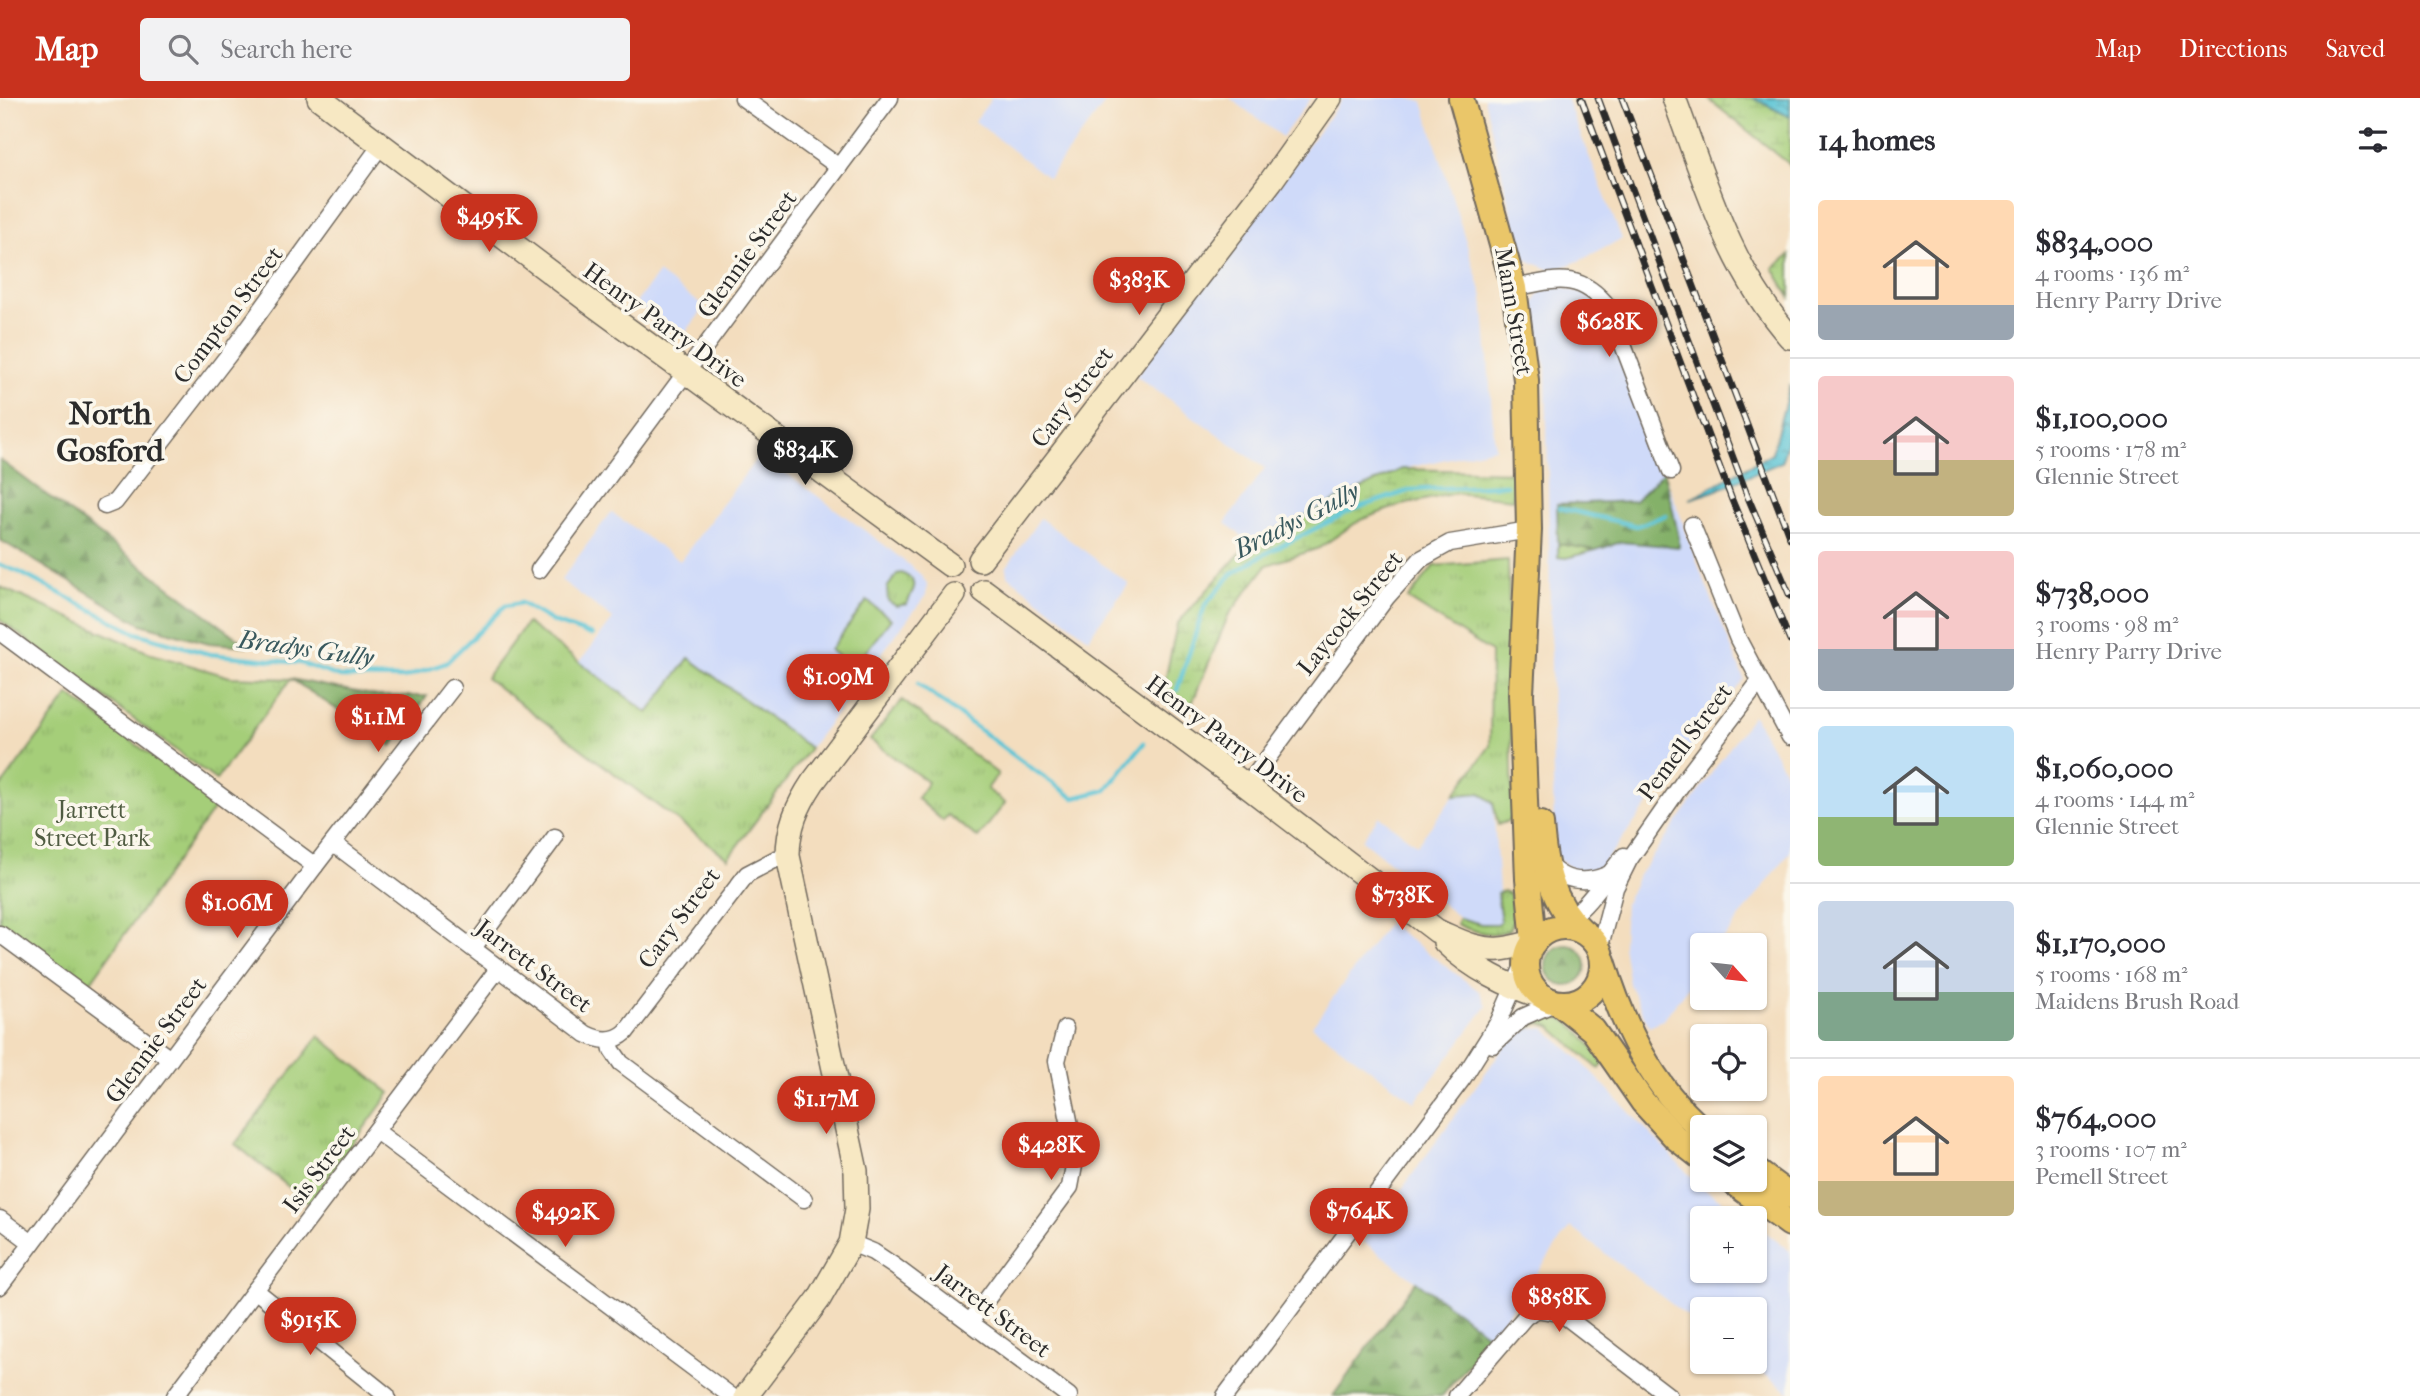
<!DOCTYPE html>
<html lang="en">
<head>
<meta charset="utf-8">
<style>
  :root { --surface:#fff; --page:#f2f2f3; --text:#2b2b33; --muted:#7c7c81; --line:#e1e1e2; --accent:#c8321e }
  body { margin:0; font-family:"IM FELL French Canon",serif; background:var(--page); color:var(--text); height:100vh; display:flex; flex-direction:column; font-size:26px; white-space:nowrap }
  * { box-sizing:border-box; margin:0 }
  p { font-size:23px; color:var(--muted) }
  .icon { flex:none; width:38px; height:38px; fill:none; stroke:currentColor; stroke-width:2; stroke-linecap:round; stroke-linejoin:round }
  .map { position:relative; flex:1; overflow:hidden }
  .details { display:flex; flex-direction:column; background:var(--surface); width:630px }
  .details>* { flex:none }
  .needle { width:46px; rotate:117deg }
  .buttons { position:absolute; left:1690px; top:835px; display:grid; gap:14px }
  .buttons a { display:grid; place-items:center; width:77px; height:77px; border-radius:7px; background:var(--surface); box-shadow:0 2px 5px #0004; font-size:35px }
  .price { position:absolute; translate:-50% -60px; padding:0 16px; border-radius:24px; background:var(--accent); color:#fff; font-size:23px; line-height:46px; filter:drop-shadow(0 2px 4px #0008) }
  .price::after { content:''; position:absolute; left:50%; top:42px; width:21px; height:16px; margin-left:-10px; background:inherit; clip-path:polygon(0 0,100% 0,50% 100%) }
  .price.active { background:#222; color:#fff }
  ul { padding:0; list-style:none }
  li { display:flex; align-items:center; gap:21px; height:175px; padding:0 28px }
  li+li { border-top:2px solid var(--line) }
  li span { display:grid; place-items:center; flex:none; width:196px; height:140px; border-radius:7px; color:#555 }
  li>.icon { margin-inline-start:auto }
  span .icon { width:84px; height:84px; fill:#fffc; stroke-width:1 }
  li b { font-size:30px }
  h2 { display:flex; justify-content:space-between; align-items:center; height:84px; padding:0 28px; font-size:30px }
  header { display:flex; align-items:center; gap:42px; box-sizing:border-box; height:98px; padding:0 35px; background:var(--accent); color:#fff }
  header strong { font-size:33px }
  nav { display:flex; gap:38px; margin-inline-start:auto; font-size:24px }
  .search { width:490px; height:63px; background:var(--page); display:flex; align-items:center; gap:18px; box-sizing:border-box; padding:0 24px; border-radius:7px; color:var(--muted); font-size:26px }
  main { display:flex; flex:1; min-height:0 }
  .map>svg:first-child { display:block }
</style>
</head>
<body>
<header>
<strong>Map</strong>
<div class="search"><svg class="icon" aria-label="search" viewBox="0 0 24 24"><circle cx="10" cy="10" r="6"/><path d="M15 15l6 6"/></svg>Search here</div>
<nav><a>Map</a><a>Directions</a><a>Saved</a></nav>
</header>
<main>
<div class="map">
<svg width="1790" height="1298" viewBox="0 0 1790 1298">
  <defs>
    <pattern id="grass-tufts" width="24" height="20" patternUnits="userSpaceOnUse" patternTransform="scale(1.75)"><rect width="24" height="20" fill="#a5ce79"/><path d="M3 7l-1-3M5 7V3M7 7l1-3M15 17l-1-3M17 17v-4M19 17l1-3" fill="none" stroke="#8eb169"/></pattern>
    <pattern id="forest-firs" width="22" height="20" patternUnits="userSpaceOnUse" patternTransform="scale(1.75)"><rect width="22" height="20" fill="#84b169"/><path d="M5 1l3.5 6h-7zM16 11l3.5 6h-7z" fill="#6c9057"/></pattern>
    <pattern id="wetland-marsh" width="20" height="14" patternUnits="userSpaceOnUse" patternTransform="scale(1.75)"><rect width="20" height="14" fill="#a5ce79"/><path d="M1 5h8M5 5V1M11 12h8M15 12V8" fill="none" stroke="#8eb169"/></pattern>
    <pattern id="water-ripples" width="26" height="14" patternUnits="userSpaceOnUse" patternTransform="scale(1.75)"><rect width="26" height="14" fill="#5ac4d5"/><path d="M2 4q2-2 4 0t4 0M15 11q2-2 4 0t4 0" fill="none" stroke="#4b9fad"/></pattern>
  </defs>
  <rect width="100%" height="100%" fill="#fbf7ec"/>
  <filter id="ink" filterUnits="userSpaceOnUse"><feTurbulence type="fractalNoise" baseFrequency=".0143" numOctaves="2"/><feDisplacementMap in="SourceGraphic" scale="14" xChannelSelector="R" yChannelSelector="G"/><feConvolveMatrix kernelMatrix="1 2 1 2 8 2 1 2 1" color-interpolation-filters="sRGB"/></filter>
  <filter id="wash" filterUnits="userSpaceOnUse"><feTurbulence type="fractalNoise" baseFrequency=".00686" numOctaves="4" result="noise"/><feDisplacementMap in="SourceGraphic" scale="28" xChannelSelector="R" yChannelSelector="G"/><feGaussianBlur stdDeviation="1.57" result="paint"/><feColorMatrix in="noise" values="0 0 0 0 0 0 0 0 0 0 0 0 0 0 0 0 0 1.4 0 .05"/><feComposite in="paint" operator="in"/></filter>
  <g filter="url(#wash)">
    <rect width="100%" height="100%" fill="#f3ddbe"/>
    <!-- built -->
    <g fill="#cfdaf9">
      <polygon points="992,0 1109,0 1048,80 975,23"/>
      <polygon points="1230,0 1311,0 1282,39"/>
      <polygon points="1343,0 1408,0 1423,4 1483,199 1495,350 1402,371 1250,444 1225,425 1265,370 1136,278"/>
      <polygon points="1484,0 1566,0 1622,141 1581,162 1553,173 1522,160"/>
      <polygon points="658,175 705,209 682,239 636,205"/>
      <polygon points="1561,189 1585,196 1605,212 1700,472 1744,581 1599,771 1587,775 1574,772 1559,762 1552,748 1554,738 1546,271 1533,209 1540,193"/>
      <polygon points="760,356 883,446 920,476 927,486 926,497 810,650 689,560 648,615 579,565 613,521 561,482 611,414 680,463"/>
      <polygon points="1040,420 1129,486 1088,540 1007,477 1006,470"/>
      <polygon points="1753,617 1790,682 1790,754 1719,847 1703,847 1703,869 1663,922 1649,928 1629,886 1623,847 1625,806 1637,780"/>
      <polygon points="1481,695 1493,705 1501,822 1496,827 1482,826 1460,820 1362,742 1379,718 1417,747 1454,697"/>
      <polygon points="1388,825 1479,893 1487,908 1415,1004 1312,928"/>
      <polygon points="1545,930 1579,961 1700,1088 1747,1120 1703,1120 1703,1172 1755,1172 1755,1126 1790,1153 1790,1295 1748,1264 1755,1264 1755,1211 1703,1211 1703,1230 1570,1129 1491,1239 1364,1144 1509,942 1528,931"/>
    </g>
    <!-- grass -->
    <g fill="url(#grass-tufts)" stroke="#687c52" stroke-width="2">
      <polygon points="1558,446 1596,452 1566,460 1558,459"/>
      <polygon points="1508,462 1513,721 1498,727 1493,705 1481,695 1454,697 1490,648 1491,554 1408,501 1434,468"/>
      <polygon points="902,475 912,481 914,490 907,506 896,508 888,503 887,490 897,476"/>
      <polygon points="0,489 152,556 230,579 291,581 216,682 0,522"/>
      <polygon points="527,525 648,615 689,560 810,650 728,760 486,580"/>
      <polygon points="69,597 217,706 87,889 0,825 0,690"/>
      <polygon points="902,602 998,676 987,691 1005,705 978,740 948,717 943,723 917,700 928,684 870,642"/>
      <path d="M 1504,793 L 1510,796 L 1513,822 L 1509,832 C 1493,840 1471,833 1456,826 L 1459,820 L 1481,826 L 1498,826 L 1501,823 L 1497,795 Z"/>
      <path d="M 1548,919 C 1575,918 1590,947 1604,966 L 1599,971 L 1550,928 L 1540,925 L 1527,931 L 1531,926 Z"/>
      <polygon points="319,938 390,995 309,1105 235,1046"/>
    </g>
    <!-- forest -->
    <g fill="url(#forest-firs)" stroke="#586e4a" stroke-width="2">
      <polygon points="0,362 248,548 209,545 141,526 0,442"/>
      <polygon points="1664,373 1679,440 1679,449 1621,444 1596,452 1558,446 1557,406 1635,403"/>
      <polygon points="291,581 377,598 427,598 392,648"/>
      <circle cx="1566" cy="867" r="20"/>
      <polygon points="1416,1183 1491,1239 1442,1298 1333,1298"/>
    </g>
    <!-- wetland -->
    <g fill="url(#wetland-marsh)" stroke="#687c52" stroke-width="2">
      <polygon points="1707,0 1753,0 1790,19 1790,70 1788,65"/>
      <polygon points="1790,157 1790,199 1773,170"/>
      <polygon points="1402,371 1514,374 1513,401 1455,395 1398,408 1360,422 1319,450 1267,467 1228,518 1189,613 1161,602 1177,526 1250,444"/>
    </g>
    <!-- pitch -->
    <polygon fill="#a5ce79" stroke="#687c52" stroke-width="2" points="867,503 891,521 853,570 830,552"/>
    <!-- water -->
    <g fill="url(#water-ripples)" stroke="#427880" stroke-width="2">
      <polygon points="1753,0 1790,0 1790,19"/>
      <path d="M 1790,286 C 1790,311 1790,343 1781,364 L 1717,392 L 1690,401 L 1772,355 Z"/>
    </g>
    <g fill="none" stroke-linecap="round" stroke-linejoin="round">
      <!-- stream -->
      <g stroke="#5ac4d5" stroke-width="4.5">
        <polyline points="1560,410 1637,428 1666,417"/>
        <polyline points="0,467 17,473 136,535 209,556 300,565 340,579 404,580 446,565 505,508 521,505 553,524 592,537"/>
        <polyline points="918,586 1020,662 1074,700 1106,692 1144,645"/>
        <polyline points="1177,592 1205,507 1232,476 1261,458 1354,411 1411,392 1506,387"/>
      </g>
    </g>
  </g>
  <g filter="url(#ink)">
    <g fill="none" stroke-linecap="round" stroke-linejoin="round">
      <defs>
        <g id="street">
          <polyline points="743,0 839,69"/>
          <path d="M 1514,190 C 1554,182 1580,172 1609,210 L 1671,373"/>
          <polyline points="105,408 115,404 230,255 381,47"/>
          <polyline points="1692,427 1738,541 1790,639"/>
          <polyline points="539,472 890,0"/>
          <polyline points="0,534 315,768"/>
          <polyline points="1247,688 1386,500 1421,461 1450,445 1529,432"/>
          <path d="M 333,745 L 586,936 C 600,943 614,945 626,934 L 747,776 L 776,761 L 788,758"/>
          <path d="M 1547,765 C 1563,784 1585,786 1607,777"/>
          <path d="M 1555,830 C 1587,812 1601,785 1624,758"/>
          <polyline points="0,836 170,961"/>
          <polyline points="473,850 555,739"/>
          <polyline points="1599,852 1615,790 1629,762 1686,680 1760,583"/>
          <polyline points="610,942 612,952 621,965 804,1101"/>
          <polyline points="1493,947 1523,919 1557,904"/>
          <polyline points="376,1033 731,1298"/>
          <polyline points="0,1121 32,1145"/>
          <polyline points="851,1145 873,1154 894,1168 1069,1298"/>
          <polyline points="0,1188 315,768 452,590"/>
          <polyline points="255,1192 387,1298"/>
          <polyline points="970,1224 1070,1089 1076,1057 1057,963 1065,931"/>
          <polyline points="175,1298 498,871"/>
          <polyline points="1225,1298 1463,980 1499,923 1526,861"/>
          <polyline points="1457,1298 1525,1219 1536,1211 1561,1215 1669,1298"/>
        </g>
        <g id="secondary">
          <polyline points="319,0 590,204 950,467"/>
          <path d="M 1674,0 C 1705,83 1730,172 1790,239"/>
          <polyline points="980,462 1271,83 1330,0"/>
          <path d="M 984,493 L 1247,688 L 1437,833 C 1458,842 1477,853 1500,851 C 1512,850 1522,846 1533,845"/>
          <path d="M 1445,844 C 1470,869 1510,890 1545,899"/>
          <path d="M 746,1298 L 819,1201 L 851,1145 L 857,1111 L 856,1073 L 788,758 C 788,729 797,708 813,684 L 954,497"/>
        </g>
        <g id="primary">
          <polyline points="1461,0 1514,190 1526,282 1529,432 1521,596 1528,781 1534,844"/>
          <path d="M 1541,726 C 1544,767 1551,805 1582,833"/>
          <circle cx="1564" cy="867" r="38"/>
          <path d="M 1603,863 C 1623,927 1651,988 1703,1032"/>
          <polyline points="1559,905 1593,932 1643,1004 1675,1039 1703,1061"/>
          <polyline points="1755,1072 1790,1098"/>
          <polyline points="1730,1082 1790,1126"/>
        </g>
      </defs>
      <!-- street casing -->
      <use href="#street" stroke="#71695e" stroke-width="19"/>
      <!-- secondary casing -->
      <use href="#secondary" stroke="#71695e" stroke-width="26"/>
      <!-- primary casing -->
      <use href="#primary" stroke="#71695e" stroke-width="28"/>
      <!-- street -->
      <use href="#street" stroke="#fff" stroke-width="16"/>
      <!-- secondary -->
      <use href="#secondary" stroke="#f7e8c3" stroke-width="23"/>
      <!-- primary -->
      <use href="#primary" stroke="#eac669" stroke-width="24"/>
      <defs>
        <g id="rail">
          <polyline points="1581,0 1732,402 1790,543"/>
          <polyline points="1598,0 1747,397 1790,498"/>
          <polyline points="1622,0 1790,440"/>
        </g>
      </defs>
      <!-- rail casing -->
      <use href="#rail" stroke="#2b2b2b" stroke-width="7"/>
      <!-- rail -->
      <use href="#rail" stroke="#fbf7ec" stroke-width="4.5" stroke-dasharray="13" stroke-linecap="butt"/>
    </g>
  </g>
  <g text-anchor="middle" stroke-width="7" stroke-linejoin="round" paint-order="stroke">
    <!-- street labels -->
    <g font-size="24" fill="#2b2b2b" stroke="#fbf7ec">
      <text transform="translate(747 156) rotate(-54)" y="8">Glennie Street</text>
      <text transform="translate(1514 213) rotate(80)" y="8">Mann Street</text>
      <text transform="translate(228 217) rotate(-53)" y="8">Compton Street</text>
      <text transform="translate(665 227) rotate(36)" y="8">Henry Parry Drive</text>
      <text transform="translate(1072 299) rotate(-53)" y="8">Cary Street</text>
      <text transform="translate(1350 515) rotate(-51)" y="8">Laycock Street</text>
      <text transform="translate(1227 641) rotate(37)" y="8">Henry Parry Drive</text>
      <text transform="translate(1685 644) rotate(-53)" y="8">Pemell Street</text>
      <text transform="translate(679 820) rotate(-53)" y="8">Cary Street</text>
      <text transform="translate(534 868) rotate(37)" y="8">Jarrett Street</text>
      <text transform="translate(156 942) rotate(-53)" y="8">Glennie Street</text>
      <text transform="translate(319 1071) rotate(-53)" y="8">Isis Street</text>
      <text transform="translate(993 1213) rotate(37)" y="8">Jarrett Street</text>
    </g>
    <!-- park labels -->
    <g font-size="24" fill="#505c42" stroke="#fbf7ec">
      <text x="92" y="720">Jarrett<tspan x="92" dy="28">Street Park</tspan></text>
    </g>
    <!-- water labels -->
    <g font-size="26" font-style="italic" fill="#39595e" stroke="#fbf7ec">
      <text transform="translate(1296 422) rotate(-27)" y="9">Bradys Gully</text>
      <text transform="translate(306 550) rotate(8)" y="9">Bradys Gully</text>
    </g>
    <!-- district labels -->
    <g font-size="32" font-weight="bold" fill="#2b2b2b" stroke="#fbf7ec">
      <text x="110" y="326">North<tspan x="110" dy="37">Gosford</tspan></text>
    </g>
  </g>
</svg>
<div class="buttons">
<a><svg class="needle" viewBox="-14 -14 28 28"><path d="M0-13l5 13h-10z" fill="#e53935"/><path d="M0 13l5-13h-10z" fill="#7c7c81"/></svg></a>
<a><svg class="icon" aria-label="locate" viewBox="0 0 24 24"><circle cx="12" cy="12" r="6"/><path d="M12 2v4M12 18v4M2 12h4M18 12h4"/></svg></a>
<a><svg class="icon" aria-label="layers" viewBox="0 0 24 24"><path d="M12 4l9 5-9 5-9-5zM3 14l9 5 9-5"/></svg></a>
<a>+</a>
<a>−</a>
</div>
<b class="price" style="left:489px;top:156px">$495K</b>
<b class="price" style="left:1139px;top:219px">$383K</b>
<b class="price" style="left:1609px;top:261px">$628K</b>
<b class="price active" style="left:805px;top:389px">$834K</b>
<b class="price" style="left:838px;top:616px">$1.09M</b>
<b class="price" style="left:378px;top:656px">$1.1M</b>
<b class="price" style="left:1402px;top:834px">$738K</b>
<b class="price" style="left:237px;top:842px">$1.06M</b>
<b class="price" style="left:826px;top:1038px">$1.17M</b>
<b class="price" style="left:1051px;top:1084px">$428K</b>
<b class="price" style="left:1359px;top:1150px">$764K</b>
<b class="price" style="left:565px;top:1151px">$492K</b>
<b class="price" style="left:1559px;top:1236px">$858K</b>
<b class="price" style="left:310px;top:1259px">$915K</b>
</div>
<section class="details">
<h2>14 homes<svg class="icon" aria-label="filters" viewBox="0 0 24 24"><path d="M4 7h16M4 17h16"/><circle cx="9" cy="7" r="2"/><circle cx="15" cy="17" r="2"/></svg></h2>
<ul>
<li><span style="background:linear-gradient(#ffd9b3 75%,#9aa5b1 0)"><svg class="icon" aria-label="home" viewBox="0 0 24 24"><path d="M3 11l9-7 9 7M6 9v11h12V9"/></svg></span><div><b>$834,000</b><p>4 rooms · 136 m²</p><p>Henry Parry Drive</p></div></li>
<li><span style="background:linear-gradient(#f6c9c9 60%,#c2b280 0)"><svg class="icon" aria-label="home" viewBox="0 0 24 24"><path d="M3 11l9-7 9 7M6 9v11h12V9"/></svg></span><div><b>$1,100,000</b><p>5 rooms · 178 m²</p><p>Glennie Street</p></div></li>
<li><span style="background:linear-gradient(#f6c9c9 70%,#9aa5b1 0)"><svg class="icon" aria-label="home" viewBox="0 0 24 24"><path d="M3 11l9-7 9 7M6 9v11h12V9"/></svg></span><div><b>$738,000</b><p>3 rooms · 98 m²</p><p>Henry Parry Drive</p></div></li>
<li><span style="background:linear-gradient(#bfe0f5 65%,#8fb573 0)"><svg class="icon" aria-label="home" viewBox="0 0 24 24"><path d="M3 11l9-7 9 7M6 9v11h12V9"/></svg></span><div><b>$1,060,000</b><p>4 rooms · 144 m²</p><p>Glennie Street</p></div></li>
<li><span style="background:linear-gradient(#c9d6e8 65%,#7fa58c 0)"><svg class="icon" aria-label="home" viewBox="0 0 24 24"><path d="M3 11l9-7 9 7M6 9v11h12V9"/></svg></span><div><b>$1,170,000</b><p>5 rooms · 168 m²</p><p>Maidens Brush Road</p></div></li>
<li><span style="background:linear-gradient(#ffd9b3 75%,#c2b280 0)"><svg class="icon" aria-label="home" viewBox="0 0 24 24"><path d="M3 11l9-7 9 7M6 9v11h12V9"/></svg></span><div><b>$764,000</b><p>3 rooms · 107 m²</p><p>Pemell Street</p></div></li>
</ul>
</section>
</main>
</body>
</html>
